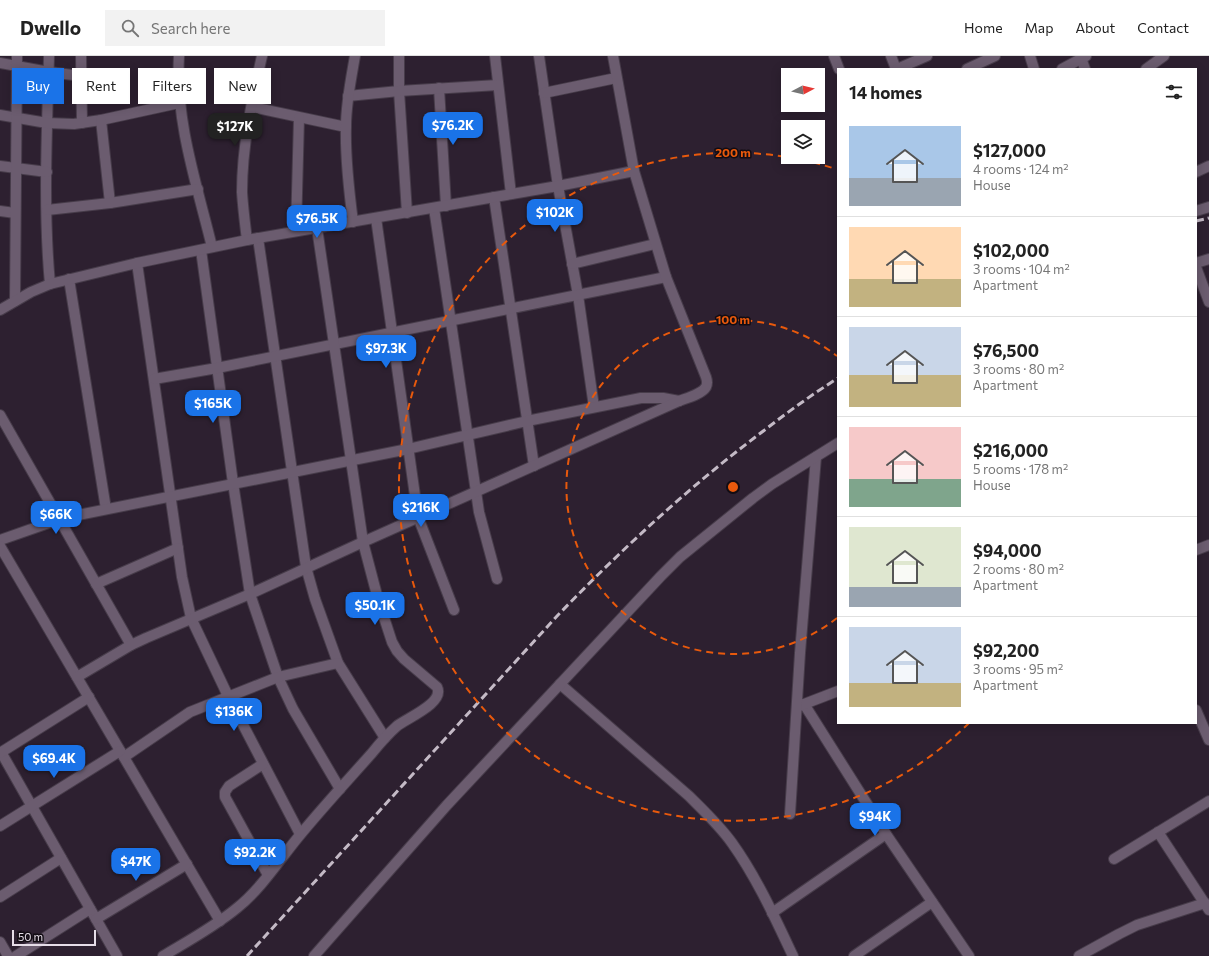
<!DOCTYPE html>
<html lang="en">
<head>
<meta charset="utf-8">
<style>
  :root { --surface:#fff; --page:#f2f2f2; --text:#222; --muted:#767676; --line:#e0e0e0; --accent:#1a73e8 }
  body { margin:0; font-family:Commissioner,sans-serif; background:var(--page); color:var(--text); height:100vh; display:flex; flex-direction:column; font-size:15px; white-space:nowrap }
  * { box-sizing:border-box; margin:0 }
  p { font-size:13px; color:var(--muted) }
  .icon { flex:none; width:22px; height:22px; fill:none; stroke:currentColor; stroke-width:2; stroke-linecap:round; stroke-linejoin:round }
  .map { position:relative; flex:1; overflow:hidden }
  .panel { position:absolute; left:837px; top:12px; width:360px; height:656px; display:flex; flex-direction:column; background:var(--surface); border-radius:0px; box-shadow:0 2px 10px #0003 }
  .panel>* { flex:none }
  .hud { position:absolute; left:12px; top:12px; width:380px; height:36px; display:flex; gap:8px }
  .needle { width:26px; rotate:83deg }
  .fabs { position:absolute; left:781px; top:12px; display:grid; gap:8px }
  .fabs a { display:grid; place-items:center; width:44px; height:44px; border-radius:0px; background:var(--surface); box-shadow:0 2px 10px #0003; font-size:20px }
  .scale { position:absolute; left:12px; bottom:10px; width:84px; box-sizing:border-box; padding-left:4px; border:2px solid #e6dde8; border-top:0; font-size:11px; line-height:14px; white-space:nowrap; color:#e6dde8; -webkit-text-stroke:3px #120c13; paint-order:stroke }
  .price { position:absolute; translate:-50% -34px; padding:0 9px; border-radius:8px; background:var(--accent); color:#fff; font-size:13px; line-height:26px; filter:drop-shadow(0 1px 2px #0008) }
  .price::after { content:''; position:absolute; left:50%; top:24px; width:12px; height:9px; margin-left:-6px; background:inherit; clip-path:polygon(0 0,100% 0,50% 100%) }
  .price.current { background:#222; color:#fff }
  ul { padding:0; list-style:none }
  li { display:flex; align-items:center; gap:12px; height:100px; padding:0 12px }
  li+li { border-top:1px solid var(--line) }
  li span { display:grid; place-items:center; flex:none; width:112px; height:80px; border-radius:0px; color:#555 }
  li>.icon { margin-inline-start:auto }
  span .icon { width:48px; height:48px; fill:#fffc; stroke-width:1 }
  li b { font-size:17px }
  h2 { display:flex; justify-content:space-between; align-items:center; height:48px; padding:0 12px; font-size:17px }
  .chip { padding:0 14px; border-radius:0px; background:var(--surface); box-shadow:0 2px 10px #0003; font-size:14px; line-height:36px }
  .chip.current { background:var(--accent); color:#fff }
  header { display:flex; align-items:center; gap:24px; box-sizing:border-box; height:56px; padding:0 20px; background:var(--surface); border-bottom:1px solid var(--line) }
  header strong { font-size:19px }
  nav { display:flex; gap:22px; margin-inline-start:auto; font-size:14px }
  .search { width:280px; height:36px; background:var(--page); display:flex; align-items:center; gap:10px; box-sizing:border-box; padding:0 14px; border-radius:0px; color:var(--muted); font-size:15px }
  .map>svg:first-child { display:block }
</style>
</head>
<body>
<header>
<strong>Dwello</strong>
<div class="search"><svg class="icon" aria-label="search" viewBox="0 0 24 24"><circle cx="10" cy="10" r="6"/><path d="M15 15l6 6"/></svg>Search here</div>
<nav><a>Home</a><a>Map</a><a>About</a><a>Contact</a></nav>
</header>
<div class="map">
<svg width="1209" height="900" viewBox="0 0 1209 900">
  <rect width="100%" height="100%" fill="#2d2030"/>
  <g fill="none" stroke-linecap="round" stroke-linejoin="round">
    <defs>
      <g id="street">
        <path d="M 49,0 C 47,76 43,152 50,228"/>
        <polyline points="81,0 82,67"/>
        <path d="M 179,0 C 175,65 197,129 212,191"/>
        <polyline points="399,0 399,35 407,157"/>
        <polyline points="495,0 511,138"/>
        <polyline points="539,0 558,130 578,239 594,351"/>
        <polyline points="834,0 839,13"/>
        <polyline points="891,0 896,13"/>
        <polyline points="1030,0 1034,13"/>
        <polyline points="1081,2 1085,13"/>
        <polyline points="0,7 49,16 81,20"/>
        <polyline points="897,13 927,0"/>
        <polyline points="967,13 995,0"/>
        <polyline points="1062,13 1086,0"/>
        <polyline points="1146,13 1164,0"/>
        <polyline points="439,32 446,150"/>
        <polyline points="544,37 616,22"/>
        <polyline points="348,40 399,35 498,29"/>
        <polyline points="252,51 346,71"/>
        <polyline points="0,59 47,67 74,68 101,64 179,47"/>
        <polyline points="101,64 110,147"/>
        <polyline points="0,110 47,116"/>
        <polyline points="1196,116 1209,110"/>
        <polyline points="494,141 534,410"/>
        <polyline points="434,152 479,456 497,523"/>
        <polyline points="47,154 110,147 198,133"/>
        <polyline points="0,155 15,157"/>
        <polyline points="1196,155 1209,151"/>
        <polyline points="376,162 418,461 454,554"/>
        <path d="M 353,166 C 349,135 345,102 346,70 C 346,47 351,23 355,0"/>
        <polyline points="296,175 299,62"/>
        <polyline points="258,182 306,511 315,543 338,607 385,682"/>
        <path d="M 247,184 C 245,168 243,152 242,136 C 242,90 252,44 262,0"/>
        <polyline points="201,194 233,427 250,538 278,621 293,653 340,733"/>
        <polyline points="137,207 182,521 191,562 228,640 300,778"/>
        <polyline points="1196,207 1209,203"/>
        <polyline points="572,208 655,188"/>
        <polyline points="1196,211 1209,246"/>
        <polyline points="69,223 106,453"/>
        <polyline points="15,245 17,0"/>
        <polyline points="0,254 31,236 50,228 137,207 247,184 558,130 634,115"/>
        <polyline points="154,323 217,312 666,221"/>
        <polyline points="0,359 131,589"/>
        <polyline points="0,484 60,463 73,460 408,393 527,365 641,342 663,342 679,345"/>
        <polyline points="0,490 220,865"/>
        <polyline points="1196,494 1209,489"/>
        <polyline points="96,528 178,492"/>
        <path d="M 77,621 L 131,589 L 146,582 L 250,538 L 363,486 L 679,345 C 687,342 702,338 706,331 C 708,327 707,324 706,321 L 666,221 L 634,115 L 613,0"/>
        <path d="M 560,628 L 689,740 C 704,755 720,770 732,787 C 757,822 775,862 793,900"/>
        <polyline points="804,648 886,778 969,900"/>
        <polyline points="799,650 838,635"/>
        <polyline points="1196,654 1209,684"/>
        <polyline points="1,696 117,900"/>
        <polyline points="0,697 89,641"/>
        <polyline points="124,701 190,656 278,621 338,607"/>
        <polyline points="263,708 229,730 225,736 225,741 268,819"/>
        <polyline points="790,758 800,597 816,401"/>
        <polyline points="0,770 120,695"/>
        <polyline points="1158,776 1209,854"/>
        <polyline points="1114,803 1209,745"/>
        <polyline points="0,841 61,802"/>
        <polyline points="772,857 886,778"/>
        <polyline points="96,863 187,808"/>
        <polyline points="0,886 8,900"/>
        <polyline points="16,900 90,853"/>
        <path d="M 163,900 C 188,885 214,871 237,852 C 261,833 280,803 300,779 C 323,751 348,724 372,697 C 380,687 388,678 397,670 C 407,662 445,647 437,631 L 404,603 L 397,595 L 392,586 L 378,543 L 363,486 L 317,172"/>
        <polyline points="314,900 447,749 661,520 680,501 753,442 772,428 838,387"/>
        <polyline points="854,900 932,846"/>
        <polyline points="1079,900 1119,878 1137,869 1205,847"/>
      </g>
    </defs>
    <!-- street casing -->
    <use href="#street" stroke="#473c4a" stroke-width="12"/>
    <!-- street -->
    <use href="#street" stroke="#6b5c6f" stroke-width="10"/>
    <!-- rail -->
    <g stroke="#c4bac6" stroke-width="3" stroke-dasharray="8 4" stroke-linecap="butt">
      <polyline points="1196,165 1209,162"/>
      <path d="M 247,900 L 558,559 C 623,492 691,429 766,373 C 789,355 813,338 838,322"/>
    </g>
  </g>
  <!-- distance rings -->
  <g fill="none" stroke="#e8590c" stroke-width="2" stroke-dasharray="7 5">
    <path d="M837 562A167 167 0 1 1 837 300"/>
    <path d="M969 667A334 334 0 1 1 836 113"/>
  </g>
  <circle cx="733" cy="431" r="6" fill="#e8590c" stroke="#120c13" stroke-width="2"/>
  <g font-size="12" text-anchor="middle" font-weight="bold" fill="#e8590c" stroke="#120c13" stroke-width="3" stroke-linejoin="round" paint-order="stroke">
    <text x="733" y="101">200 m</text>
    <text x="733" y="268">100 m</text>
  </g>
</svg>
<div class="fabs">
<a><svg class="needle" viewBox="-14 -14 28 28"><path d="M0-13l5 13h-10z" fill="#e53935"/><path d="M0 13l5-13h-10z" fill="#767676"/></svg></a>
<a><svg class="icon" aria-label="layers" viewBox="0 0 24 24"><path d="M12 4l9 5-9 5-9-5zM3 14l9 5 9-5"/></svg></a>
</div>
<div class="scale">50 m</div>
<b class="price" style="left:453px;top:90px">$76.2K</b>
<b class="price current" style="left:235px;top:91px">$127K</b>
<b class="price" style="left:555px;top:177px">$102K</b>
<b class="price" style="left:317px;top:183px">$76.5K</b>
<b class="price" style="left:386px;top:313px">$97.3K</b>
<b class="price" style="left:213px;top:368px">$165K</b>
<b class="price" style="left:421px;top:472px">$216K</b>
<b class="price" style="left:56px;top:479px">$66K</b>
<b class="price" style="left:375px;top:570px">$50.1K</b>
<b class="price" style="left:234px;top:676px">$136K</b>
<b class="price" style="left:54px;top:723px">$69.4K</b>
<b class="price" style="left:875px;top:781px">$94K</b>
<b class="price" style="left:255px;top:817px">$92.2K</b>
<b class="price" style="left:136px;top:826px">$47K</b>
<div class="hud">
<a class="chip current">Buy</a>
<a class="chip">Rent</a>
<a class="chip">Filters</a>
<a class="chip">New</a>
</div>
<section class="panel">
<h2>14 homes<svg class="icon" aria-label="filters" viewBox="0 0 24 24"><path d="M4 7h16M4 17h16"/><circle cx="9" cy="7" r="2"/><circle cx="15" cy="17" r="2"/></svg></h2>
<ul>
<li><span style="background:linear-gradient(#a9c7e8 65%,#9aa5b1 0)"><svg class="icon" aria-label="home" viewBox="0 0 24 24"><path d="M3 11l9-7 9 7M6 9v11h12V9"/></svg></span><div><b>$127,000</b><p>4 rooms · 124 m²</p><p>House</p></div></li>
<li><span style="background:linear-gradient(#ffd9b3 65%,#c2b280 0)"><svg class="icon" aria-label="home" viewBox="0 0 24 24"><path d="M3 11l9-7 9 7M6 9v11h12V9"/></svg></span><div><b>$102,000</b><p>3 rooms · 104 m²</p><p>Apartment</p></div></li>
<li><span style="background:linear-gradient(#c9d6e8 60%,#c2b280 0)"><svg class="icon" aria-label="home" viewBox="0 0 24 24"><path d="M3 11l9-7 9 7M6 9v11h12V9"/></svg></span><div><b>$76,500</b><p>3 rooms · 80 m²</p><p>Apartment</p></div></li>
<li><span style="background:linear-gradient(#f6c9c9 65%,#7fa58c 0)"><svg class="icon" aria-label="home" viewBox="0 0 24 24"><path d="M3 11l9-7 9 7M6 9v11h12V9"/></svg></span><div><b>$216,000</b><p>5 rooms · 178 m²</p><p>House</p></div></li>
<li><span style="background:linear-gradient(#dfe7d0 75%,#9aa5b1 0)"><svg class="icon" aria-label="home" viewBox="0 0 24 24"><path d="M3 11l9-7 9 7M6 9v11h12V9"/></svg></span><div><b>$94,000</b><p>2 rooms · 80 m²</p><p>Apartment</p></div></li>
<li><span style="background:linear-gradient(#c9d6e8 70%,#c2b280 0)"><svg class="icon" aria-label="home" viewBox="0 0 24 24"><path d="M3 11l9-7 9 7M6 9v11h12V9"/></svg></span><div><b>$92,200</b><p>3 rooms · 95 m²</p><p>Apartment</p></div></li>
</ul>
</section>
</div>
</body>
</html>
